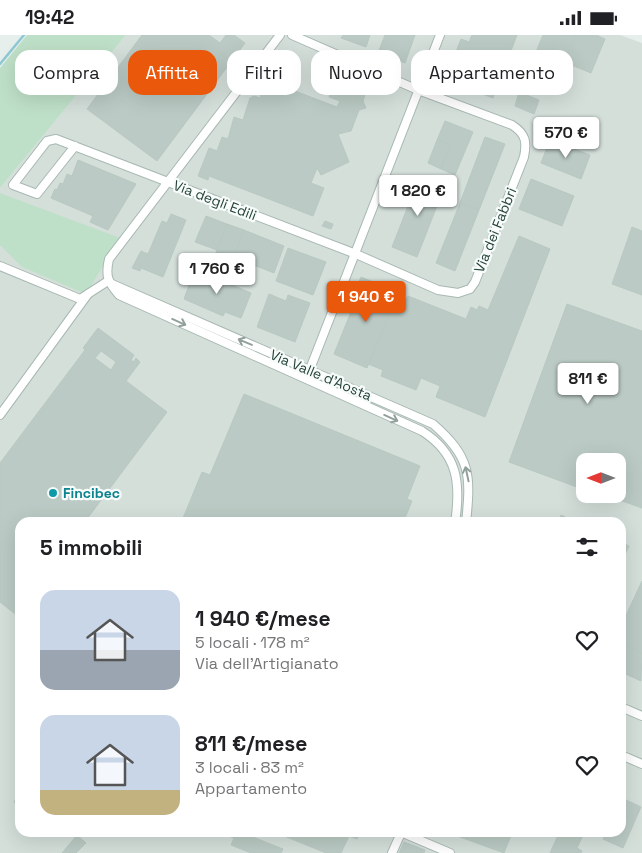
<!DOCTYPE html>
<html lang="it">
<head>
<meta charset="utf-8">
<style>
  :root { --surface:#fff; --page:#f2f2f2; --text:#202124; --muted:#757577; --accent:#ea580c }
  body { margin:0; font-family:"Space Grotesk",sans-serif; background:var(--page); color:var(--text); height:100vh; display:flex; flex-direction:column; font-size:19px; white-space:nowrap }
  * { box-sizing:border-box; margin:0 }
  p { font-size:16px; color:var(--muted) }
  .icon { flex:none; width:28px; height:28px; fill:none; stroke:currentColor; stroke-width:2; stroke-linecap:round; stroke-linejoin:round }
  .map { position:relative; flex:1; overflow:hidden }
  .details { position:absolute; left:15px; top:482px; width:611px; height:320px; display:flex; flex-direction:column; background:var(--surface); border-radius:15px; box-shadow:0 5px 20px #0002 }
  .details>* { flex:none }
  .top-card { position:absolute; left:15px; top:15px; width:612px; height:45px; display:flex; gap:10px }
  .needle { width:32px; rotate:270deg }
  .fabs { position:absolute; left:576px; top:418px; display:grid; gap:10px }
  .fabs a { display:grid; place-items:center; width:50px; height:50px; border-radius:10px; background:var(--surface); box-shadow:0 5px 20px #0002; font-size:25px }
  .price { position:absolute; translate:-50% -42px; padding:0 11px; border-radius:5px; background:#fff; color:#222; font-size:16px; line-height:32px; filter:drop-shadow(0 1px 2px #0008) }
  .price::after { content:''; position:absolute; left:50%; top:30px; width:15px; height:11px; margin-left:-8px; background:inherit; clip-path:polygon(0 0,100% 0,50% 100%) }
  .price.active { background:var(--accent); color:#fff }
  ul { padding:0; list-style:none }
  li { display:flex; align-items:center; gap:15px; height:125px; padding:0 25px }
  li span { display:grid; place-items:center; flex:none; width:140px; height:100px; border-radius:15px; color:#555 }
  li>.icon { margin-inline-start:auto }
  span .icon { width:60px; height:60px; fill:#fffc; stroke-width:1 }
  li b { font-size:21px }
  h2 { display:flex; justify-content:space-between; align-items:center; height:60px; padding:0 25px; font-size:21px }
  .pill { padding:0 18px; border-radius:15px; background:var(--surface); box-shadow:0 5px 20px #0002; font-size:18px; line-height:45px }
  .pill.active { background:var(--accent); color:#fff }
  .status { display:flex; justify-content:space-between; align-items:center; height:35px; padding:0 25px; background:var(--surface); direction:ltr }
  .status svg { height:14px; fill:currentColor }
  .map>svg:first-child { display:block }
</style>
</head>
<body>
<div class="status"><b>19:42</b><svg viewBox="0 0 49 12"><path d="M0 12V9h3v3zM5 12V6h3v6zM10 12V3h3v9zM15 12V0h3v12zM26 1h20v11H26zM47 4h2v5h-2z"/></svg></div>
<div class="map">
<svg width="642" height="818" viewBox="0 0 642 818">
  <rect width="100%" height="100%" fill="#e6efeb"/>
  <!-- built -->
  <path fill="#d4dfda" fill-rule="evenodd" d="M 126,0 L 620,0 L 642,8 L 642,818 L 0,818 L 0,153 ZM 585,426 L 618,426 L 618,459 L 585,459 ZM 20,488 L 621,488 L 621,798 L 20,798 Z"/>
  <!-- green -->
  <g fill="#bfe0c8">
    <polygon points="27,0 126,0 0,153 0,33"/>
    <polygon points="0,158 120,203 86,259 22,232 0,210"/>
  </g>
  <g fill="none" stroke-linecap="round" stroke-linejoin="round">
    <!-- stream -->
    <polyline stroke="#8ec9d4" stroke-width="2.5" points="0,29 24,0"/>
  </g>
  <!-- building -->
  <g fill="#bbcac4" stroke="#b8c9c2" fill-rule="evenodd">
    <polygon points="142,0 209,0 220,8 226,0 234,0 245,8 157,126 87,74"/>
    <polygon points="343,0 370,0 366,12 341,3"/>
    <polygon points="385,0 415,0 405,28 378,18"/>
    <polygon points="472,0 517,0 493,63 443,44 445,37 448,38 451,21 454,22 461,4 469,7"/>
    <polygon points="543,0 575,0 554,50 527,39"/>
    <polygon points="575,0 596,0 605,4 591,38 564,27"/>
    <polygon points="266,45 337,72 340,66 329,62 334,51 337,49 344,52 345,48 366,56 363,66 366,73 359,75 351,96 338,99 349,127 321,140 317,133 311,148 324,153 313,181 209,141 208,145 198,141 209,113 217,116 222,102 228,104 234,82 243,85 250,63 254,61 260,63"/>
    <polygon points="519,57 539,65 534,79 515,71"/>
    <polygon points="445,86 473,97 455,140 441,134 450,110 437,105"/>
    <polygon points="485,102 505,109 479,175 460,168"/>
    <polygon points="437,105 450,110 441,134 428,128"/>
    <polygon points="550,105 590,120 581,144 541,128"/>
    <polygon points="78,125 136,149 108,195 90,187 93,181 51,163 55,154 57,155 60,148 63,149 67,139 72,141"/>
    <polygon points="419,143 444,153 417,222 392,212"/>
    <polygon points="531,144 574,161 562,191 519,174"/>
    <polygon points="460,168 479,175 455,236 436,228"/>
    <polygon points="171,179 186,185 163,242 141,233 140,236 132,233 141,216 148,219 162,186 167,188"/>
    <polygon points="206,181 227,189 217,215 195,207"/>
    <polygon points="325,186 333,189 331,194 322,191"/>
    <polygon points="227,189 244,195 234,222 217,215"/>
    <polygon points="632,192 642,196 642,260 612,249"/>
    <polygon points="244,195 284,211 274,238 246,227 244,234 214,223 217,215 234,222"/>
    <polygon points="519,201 550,214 485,382 436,362 440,351 421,343 416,355 381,341 383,335 368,329 394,267 403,271 408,261 466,284 471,272 477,275 479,271 488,275"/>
    <polygon points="288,213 326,227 313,260 276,246"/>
    <polygon points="195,234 251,258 241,283 225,277 223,281 184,264"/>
    <polygon points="361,242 398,257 367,333 334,319 361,252 357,251"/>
    <polygon points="269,259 286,266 288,260 310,268 295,307 257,292"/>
    <polygon points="567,269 642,296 642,473 603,459 618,459 618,426 585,426 585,455 509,427"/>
    <path d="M 98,293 L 134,320 L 131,325 L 134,327 L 136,323 L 140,327 L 126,346 L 167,377 L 84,488 L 20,488 L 20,573 L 15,579 L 0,567 L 0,428 L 85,315 L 83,313 ZM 101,316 L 116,327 L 111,335 L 95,323 Z"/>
    <polygon points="244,359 420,431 407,464 412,466 403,488 181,488 202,437 210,440"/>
    <polygon points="561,480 578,488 558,488"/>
    <polygon points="621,507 629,511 621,528"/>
    <polygon points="642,546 642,618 621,608 621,591"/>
    <polygon points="621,608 642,618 641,646 621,637"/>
    <polygon points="20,756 20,771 14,767"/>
    <polygon points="622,763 641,772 623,813 603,804 606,798 621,798"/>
    <polygon points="220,798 243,798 283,814 281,818 251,818 231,810 234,803"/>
    <polygon points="277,798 360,798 357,804 349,801 341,818 326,818"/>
    <polygon points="449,798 512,798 504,818"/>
    <polygon points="559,798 584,798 577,813 582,816 581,818 550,818"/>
    <polygon points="77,800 86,808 76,818 62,818"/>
    <polygon points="404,807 425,815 424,818 399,818"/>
  </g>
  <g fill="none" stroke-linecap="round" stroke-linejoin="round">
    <defs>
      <g id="minor">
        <path d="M 280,0 L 109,224 C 105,241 108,247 119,260 L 422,396 C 458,419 461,448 455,488"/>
        <path d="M 75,111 L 37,159 L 13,150 L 47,106 L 56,104 L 356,219 L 438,255 L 458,258 L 470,254 L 475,247 L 524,122 C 527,107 526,99 512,90 L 418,55 L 292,0"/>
        <polyline points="0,231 80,264 108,246"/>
        <path d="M 112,249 L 433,389 C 471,422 471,440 466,488"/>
        <polyline points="310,334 440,0"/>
        <polyline points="0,380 88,259"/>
        <polyline points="621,672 642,681"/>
        <polyline points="621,720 642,729"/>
        <polyline points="403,798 450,818"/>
        <polyline points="392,818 401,798"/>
      </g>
    </defs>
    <!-- minor casing -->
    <use href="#minor" stroke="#a8b8b2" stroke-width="10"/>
    <!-- minor -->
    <use href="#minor" stroke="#fff" stroke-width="8"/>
  </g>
  <!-- one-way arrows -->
  <defs><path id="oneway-shaft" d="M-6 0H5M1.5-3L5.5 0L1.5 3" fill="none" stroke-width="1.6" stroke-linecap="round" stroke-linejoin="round" transform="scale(1.25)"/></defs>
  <g stroke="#92a09c">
    <use href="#oneway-shaft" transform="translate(179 287) rotate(24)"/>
    <use href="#oneway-shaft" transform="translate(245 307) rotate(-157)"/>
    <use href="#oneway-shaft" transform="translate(391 383) rotate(24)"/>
    <use href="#oneway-shaft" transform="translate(467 439) rotate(-102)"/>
  </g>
  <!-- markers -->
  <circle fill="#0f9aa8" stroke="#f7fbf9" stroke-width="2" cx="53" cy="458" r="5"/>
  <g text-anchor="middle" stroke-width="4.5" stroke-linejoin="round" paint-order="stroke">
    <!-- street labels -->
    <g font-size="14" fill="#24423a" stroke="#f7fbf9">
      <text transform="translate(215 165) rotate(21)" y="5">Via degli Edili</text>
      <text transform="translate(495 195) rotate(-68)" y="5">Via dei Fabbri</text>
      <text transform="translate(321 340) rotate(23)" y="5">Via Valle d'Aosta</text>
    </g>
    <!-- culture labels -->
    <g font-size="14" font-weight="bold" fill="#0d838f" stroke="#f7fbf9" text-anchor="start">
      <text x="63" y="463">Fincibec</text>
    </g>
  </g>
</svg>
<div class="fabs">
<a><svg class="needle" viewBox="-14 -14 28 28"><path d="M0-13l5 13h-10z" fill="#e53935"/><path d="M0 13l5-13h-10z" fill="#757577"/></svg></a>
</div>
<b class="price" style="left:566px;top:124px">570 €</b>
<b class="price" style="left:418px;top:182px">1 820 €</b>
<b class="price" style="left:217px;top:260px">1 760 €</b>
<b class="price active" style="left:366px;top:288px">1 940 €</b>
<b class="price" style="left:588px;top:370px">811 €</b>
<div class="top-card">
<a class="pill">Compra</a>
<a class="pill active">Affitta</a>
<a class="pill">Filtri</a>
<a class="pill">Nuovo</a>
<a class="pill">Appartamento</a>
</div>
<section class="details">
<h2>5 immobili<svg class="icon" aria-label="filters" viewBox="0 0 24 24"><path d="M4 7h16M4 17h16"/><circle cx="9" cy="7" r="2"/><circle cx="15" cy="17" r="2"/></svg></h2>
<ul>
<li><span style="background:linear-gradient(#c9d6e8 60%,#9aa5b1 0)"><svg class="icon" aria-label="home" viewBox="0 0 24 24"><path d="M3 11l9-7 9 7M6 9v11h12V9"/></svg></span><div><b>1 940 €/mese</b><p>5 locali · 178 m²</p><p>Via dell'Artigianato</p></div><svg class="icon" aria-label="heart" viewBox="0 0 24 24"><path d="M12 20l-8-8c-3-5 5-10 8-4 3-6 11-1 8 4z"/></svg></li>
<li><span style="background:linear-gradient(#c9d6e8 75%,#c2b280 0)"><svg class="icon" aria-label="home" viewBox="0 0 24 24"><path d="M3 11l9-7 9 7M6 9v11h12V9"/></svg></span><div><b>811 €/mese</b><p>3 locali · 83 m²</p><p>Appartamento</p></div><svg class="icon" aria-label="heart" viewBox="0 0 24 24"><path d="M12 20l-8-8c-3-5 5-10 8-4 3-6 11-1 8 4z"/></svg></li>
</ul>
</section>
</div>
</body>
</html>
